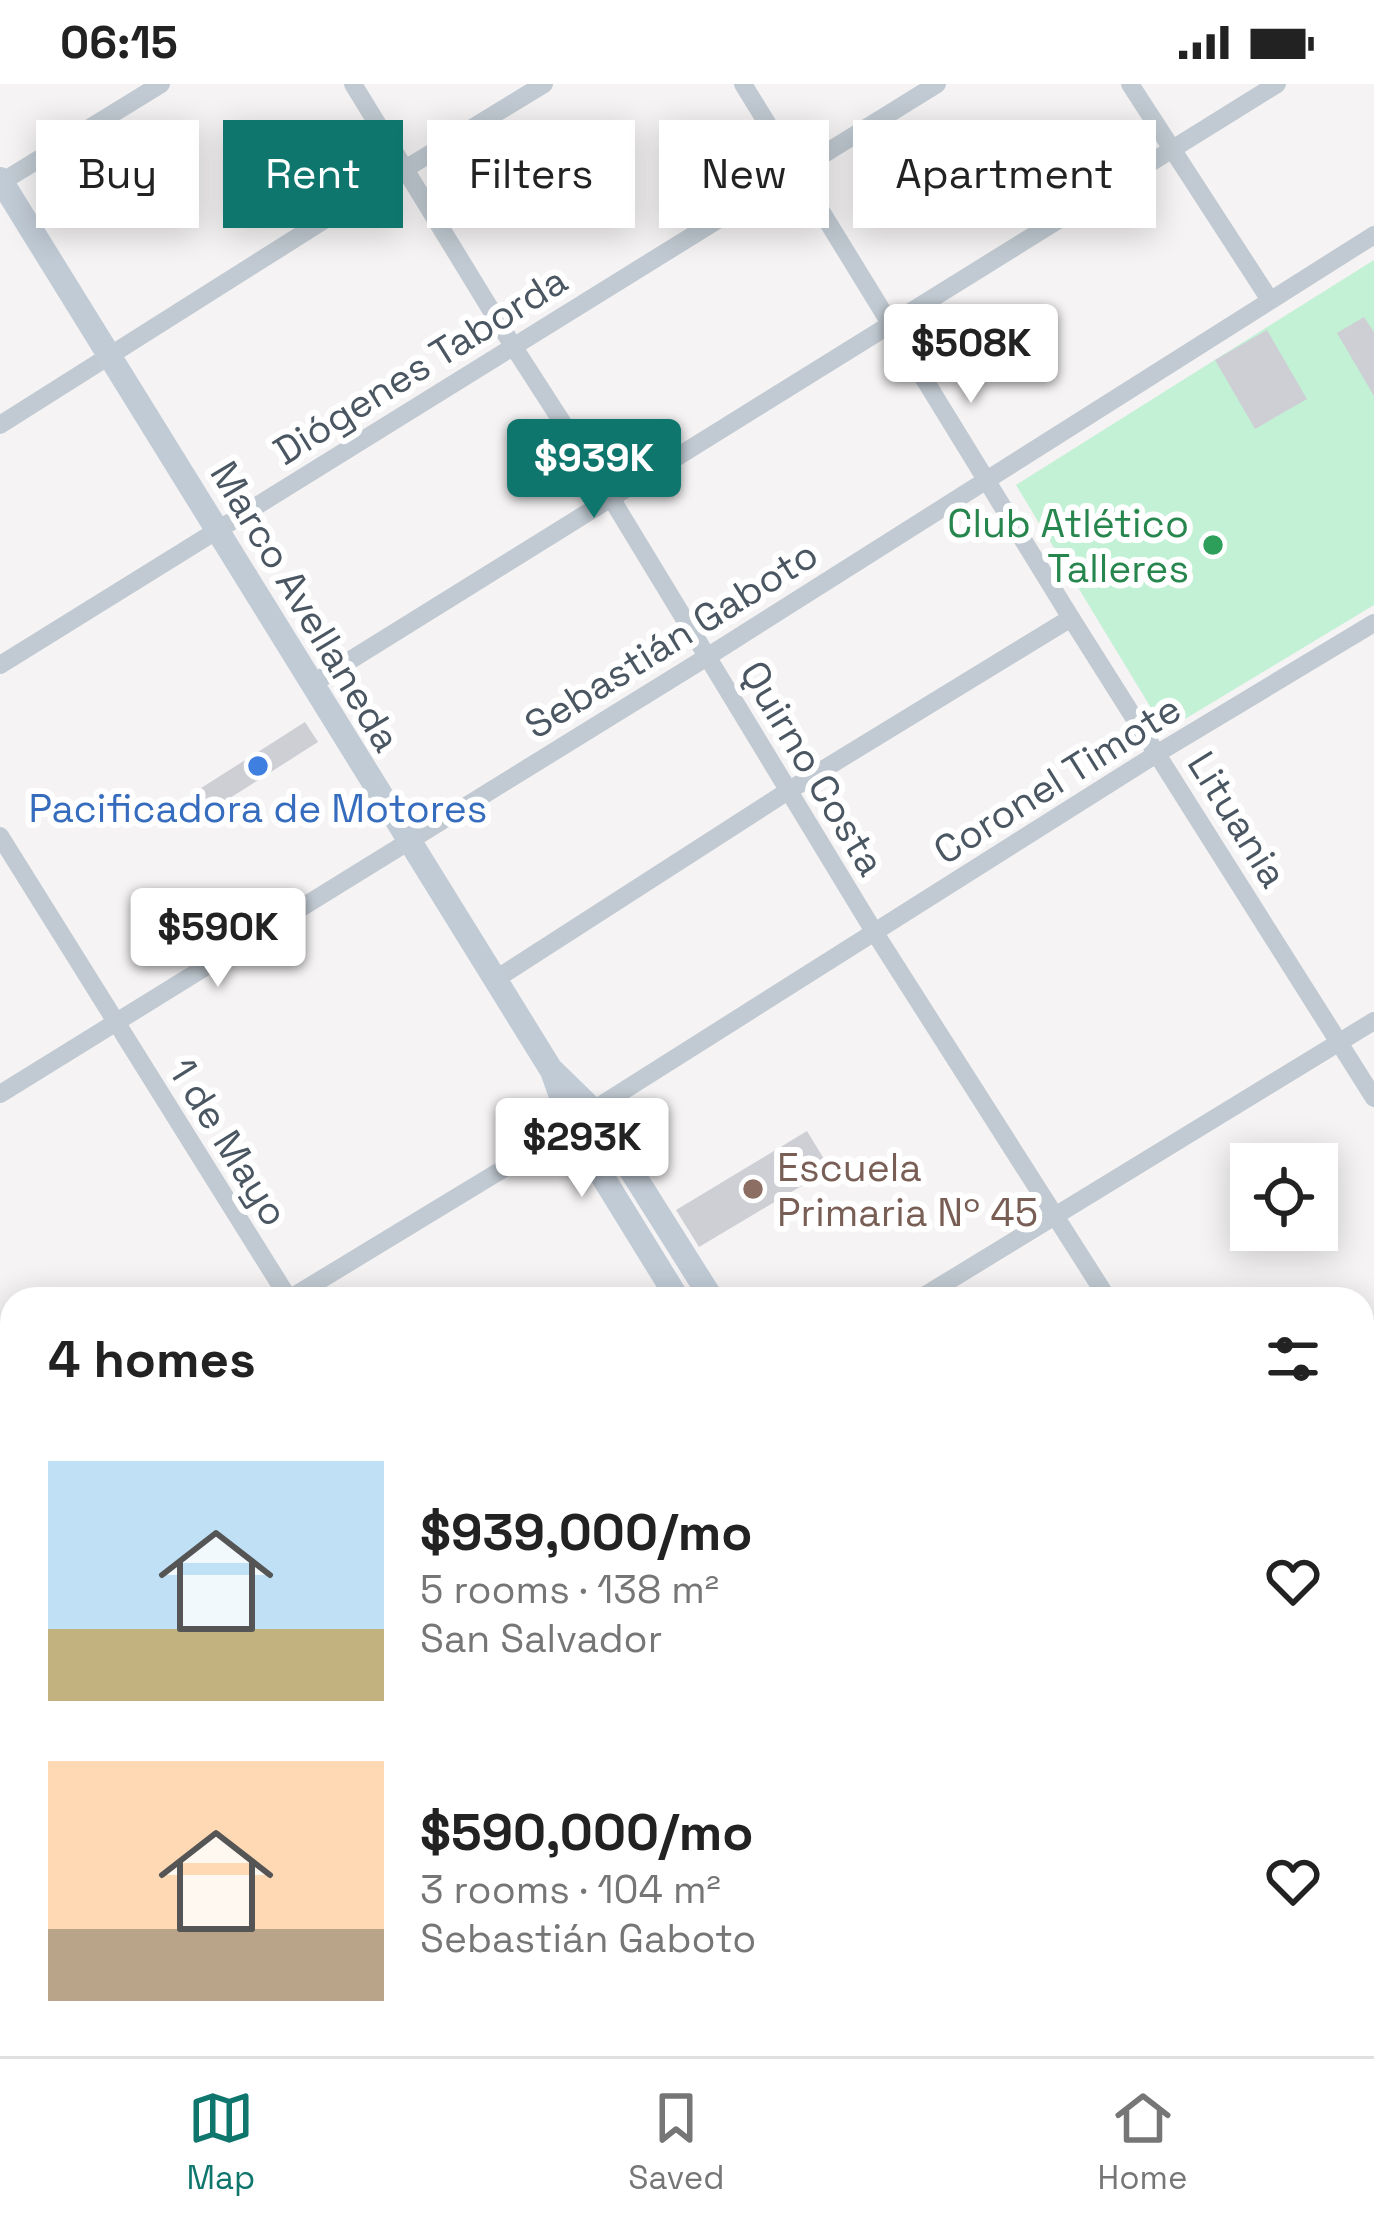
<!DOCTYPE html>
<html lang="en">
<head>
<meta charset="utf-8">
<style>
  :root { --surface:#fff; --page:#f6f6f6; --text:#222; --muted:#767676; --line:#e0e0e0; --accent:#0f766e }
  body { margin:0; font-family:"Space Grotesk",sans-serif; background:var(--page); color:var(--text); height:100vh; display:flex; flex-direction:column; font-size:45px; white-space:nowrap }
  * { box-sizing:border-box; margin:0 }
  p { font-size:39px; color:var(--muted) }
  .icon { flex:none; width:66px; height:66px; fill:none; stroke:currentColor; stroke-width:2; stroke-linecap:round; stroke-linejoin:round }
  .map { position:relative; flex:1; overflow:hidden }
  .side { position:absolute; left:0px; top:1203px; width:1374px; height:771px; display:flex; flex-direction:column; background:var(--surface); border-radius:36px 36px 0 0; box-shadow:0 6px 30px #0003 }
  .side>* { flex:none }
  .top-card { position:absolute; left:36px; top:36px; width:1302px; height:108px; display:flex; gap:24px }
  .buttons { position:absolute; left:1230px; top:1059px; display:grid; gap:24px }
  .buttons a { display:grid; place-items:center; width:108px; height:108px; border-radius:0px; background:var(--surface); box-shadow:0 6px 30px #0003; font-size:60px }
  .price { position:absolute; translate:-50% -102px; padding:0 27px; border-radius:12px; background:#fff; color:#222; font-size:39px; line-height:78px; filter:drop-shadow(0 3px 6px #0008) }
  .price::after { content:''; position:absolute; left:50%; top:72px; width:36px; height:27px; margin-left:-18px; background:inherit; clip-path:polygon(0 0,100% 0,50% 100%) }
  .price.active { background:var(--accent); color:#fff }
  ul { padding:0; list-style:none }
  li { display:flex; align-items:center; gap:36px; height:300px; padding:0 48px }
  li span { display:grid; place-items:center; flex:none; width:336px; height:240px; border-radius:0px; color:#555 }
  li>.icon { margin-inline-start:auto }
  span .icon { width:144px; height:144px; fill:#fffc; stroke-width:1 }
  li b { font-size:51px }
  h2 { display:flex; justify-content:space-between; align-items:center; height:144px; padding:0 48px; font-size:51px }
  .chip { padding:0 42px; border-radius:0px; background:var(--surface); box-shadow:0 6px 30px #0003; font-size:42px; line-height:108px }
  .chip.active { background:var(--accent); color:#fff }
  .status { display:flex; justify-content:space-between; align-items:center; height:84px; padding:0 60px; background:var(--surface); direction:ltr }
  .status svg { height:33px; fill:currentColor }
  .menu { display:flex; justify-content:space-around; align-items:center; height:168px; border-top:3px solid var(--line); background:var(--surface); font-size:33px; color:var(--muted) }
  .menu a { display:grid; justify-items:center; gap:6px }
  .menu .active { color:var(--accent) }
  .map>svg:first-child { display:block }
</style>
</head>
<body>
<div class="status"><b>06:15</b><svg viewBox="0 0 49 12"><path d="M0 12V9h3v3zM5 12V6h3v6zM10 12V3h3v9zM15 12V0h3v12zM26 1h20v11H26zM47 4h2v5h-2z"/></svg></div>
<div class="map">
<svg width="1374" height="1972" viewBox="0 0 1374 1972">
  <rect width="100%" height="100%" fill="#f5f3f3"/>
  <!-- green -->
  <polygon fill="#c3f1d5" points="1374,176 1374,521 1165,647 1016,401"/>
  <!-- building -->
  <g fill="#cdcfd5">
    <polygon points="1364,233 1374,248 1374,312 1337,249"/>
    <polygon points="1267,246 1307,315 1255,345 1215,276"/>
    <polygon points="305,638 318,658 211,726 198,706"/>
    <polygon points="807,1047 830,1085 699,1163 676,1126"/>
  </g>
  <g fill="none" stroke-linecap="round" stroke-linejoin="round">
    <!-- street -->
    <g stroke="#c1cad2" stroke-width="18">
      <polyline points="353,0 513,262 611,414 875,849 1108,1215"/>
      <polyline points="743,0 1071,534 1374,1014"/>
      <polyline points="1130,0 1270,216"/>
      <polyline points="0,99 161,0"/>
      <polyline points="0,341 405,85 544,0"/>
      <polyline points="0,581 937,0"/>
      <polyline points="312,600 1277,0"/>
      <polyline points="0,752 289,1215"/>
      <polyline points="496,895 788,707 1071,534"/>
      <polyline points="0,1010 707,573 1374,151"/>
      <polyline points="289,1215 572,1043 593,1026 1158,669 1374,539"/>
      <polyline points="919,1215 1374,937"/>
      <polyline points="1362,1256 1374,1249"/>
      <polyline points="0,1382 12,1401"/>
      <polyline points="1362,1628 1374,1647"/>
      <polyline points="0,1794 12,1787"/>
      <polyline points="363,1962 370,1972"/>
      <polyline points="754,1962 760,1972"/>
      <polyline points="220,1972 236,1962"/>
      <polyline points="838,1972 854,1962"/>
    </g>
    <!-- secondary -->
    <g stroke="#c1cbd6" stroke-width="24">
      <polyline points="0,95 552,987 572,1043 678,1215"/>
      <polyline points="553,987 593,1026 712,1215"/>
      <polyline points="1143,1962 1149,1972"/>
      <polyline points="1175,1962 1181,1972"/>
    </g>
  </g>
  <!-- markers -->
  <circle fill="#2e9e5b" stroke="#fff" stroke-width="4.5" cx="1213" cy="461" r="12"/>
  <circle fill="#3f7fe0" stroke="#fff" stroke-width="4.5" cx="258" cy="682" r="12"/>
  <circle fill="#8d6e63" stroke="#fff" stroke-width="4.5" cx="753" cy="1105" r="12"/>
  <g text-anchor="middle" stroke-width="12" stroke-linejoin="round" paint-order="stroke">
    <!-- street labels -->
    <g font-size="39" fill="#4a5661" stroke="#fff">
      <text transform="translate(420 281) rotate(-32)" y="14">Diógenes Taborda</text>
      <text transform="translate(306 522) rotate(59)" y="14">Marco Avellaneda</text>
      <text transform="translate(671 555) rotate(-32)" y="14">Sebastián Gaboto</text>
      <text transform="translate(813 684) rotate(59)" y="14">Quirno Costa</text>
      <text transform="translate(1057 695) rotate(-32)" y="14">Coronel Timote</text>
      <text transform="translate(1238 735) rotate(58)" y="14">Lituania</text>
      <text transform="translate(229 1058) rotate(58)" y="14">1 de Mayo</text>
    </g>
    <!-- leisure labels -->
    <g font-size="39" fill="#27864d" stroke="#fff" text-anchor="end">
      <text x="1189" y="453">Club Atlético<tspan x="1189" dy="45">Talleres</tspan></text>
    </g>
    <!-- shop labels -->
    <g font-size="39" fill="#366cbe" stroke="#fff">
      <text x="258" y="738">Pacificadora de Motores</text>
    </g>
    <!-- education labels -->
    <g font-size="39" fill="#785e54" stroke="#fff" text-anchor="start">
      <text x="777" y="1097">Escuela<tspan x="777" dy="45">Primaria Nº 45</tspan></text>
    </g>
  </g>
</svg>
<div class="buttons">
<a><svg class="icon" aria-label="locate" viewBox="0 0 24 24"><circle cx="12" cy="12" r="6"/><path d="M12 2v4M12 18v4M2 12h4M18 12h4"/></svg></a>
</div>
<b class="price" style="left:971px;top:322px">$508K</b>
<b class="price active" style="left:594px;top:437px">$939K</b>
<b class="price" style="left:218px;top:906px">$590K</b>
<b class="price" style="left:582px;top:1116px">$293K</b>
<div class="top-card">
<a class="chip">Buy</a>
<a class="chip active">Rent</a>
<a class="chip">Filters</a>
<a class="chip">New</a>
<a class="chip">Apartment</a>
</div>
<section class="side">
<h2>4 homes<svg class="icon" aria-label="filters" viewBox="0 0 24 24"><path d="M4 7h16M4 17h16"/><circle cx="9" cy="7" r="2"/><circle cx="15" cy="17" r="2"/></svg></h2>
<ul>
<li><span style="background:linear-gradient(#bfe0f5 70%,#c2b280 0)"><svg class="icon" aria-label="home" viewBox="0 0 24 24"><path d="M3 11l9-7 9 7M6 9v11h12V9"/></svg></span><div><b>$939,000/mo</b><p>5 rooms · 138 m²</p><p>San Salvador</p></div><svg class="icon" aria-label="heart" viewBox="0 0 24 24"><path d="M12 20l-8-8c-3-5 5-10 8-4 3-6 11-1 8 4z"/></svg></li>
<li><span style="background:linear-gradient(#ffd9b3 70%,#b9a48a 0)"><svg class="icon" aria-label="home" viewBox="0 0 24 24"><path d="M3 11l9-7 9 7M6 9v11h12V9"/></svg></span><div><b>$590,000/mo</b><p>3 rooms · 104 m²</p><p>Sebastián Gaboto</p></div><svg class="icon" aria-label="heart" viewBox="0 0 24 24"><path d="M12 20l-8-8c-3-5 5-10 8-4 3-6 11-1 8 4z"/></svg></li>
</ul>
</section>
</div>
<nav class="menu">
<a class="active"><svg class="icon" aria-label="map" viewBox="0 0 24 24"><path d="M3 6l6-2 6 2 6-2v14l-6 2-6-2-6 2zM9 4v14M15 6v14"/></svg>Map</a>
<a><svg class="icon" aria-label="saved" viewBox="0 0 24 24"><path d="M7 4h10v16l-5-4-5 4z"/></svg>Saved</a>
<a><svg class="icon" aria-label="home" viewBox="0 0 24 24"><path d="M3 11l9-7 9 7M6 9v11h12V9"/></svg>Home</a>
</nav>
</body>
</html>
